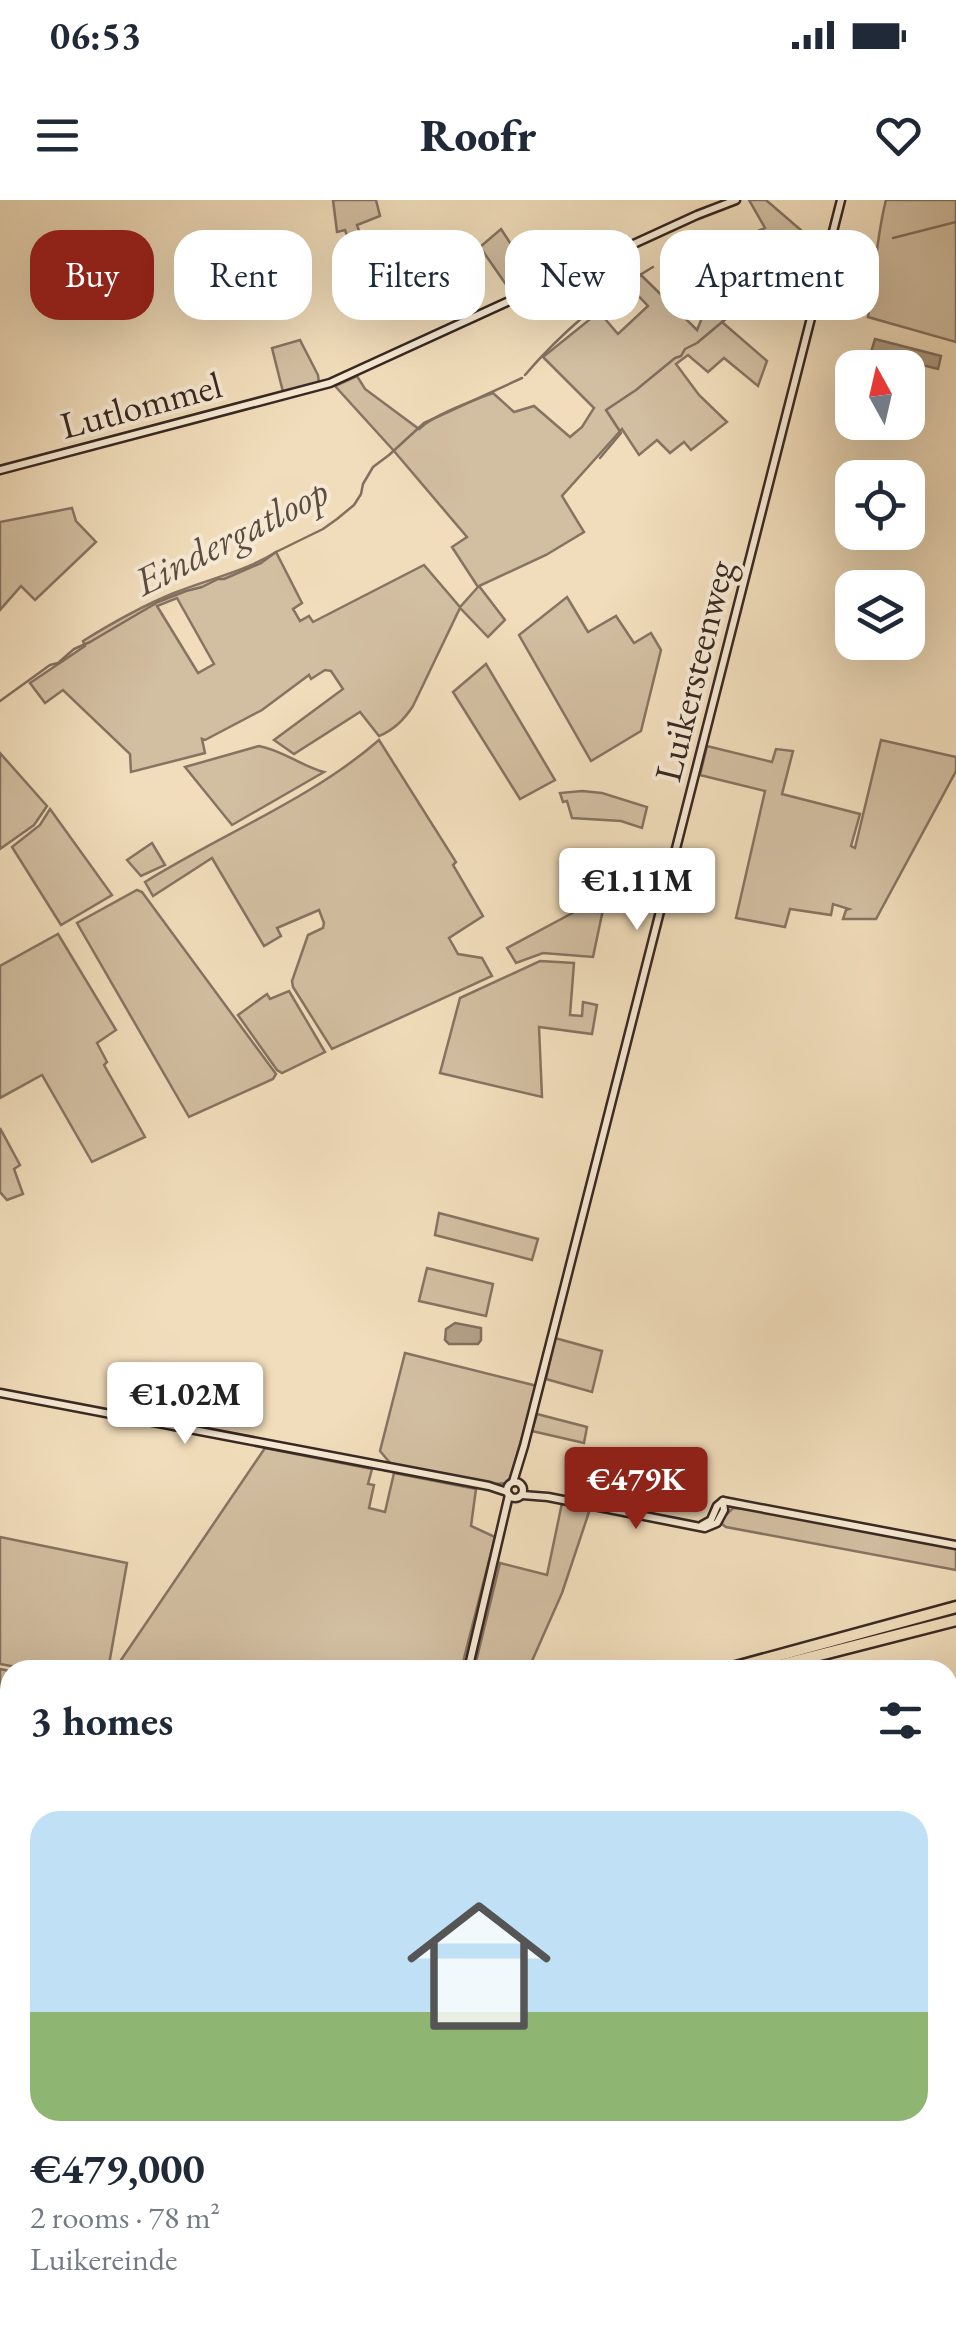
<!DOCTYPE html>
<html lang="en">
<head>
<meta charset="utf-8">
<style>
  :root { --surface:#fff; --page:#f6f6f7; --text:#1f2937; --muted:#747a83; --accent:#8f2418 }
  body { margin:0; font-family:"EB Garamond",serif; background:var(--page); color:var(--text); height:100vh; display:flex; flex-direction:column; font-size:38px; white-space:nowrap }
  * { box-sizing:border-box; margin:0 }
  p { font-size:32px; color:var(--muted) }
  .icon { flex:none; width:55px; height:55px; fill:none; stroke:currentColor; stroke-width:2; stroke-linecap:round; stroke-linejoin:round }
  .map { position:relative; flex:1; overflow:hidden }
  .drawer { position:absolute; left:0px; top:1460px; width:958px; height:672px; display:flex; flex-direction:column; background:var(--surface); border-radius:30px 30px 0 0; box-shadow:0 10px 40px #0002 }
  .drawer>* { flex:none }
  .banner { position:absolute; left:30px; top:30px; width:898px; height:90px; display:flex; gap:20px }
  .needle { width:65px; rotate:352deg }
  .controls { position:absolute; left:835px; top:150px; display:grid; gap:20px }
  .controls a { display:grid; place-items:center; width:90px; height:90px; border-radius:20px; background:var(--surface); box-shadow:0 10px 40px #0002; font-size:50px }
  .price { position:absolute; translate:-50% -85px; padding:0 22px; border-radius:10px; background:#fff; color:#222; font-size:32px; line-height:65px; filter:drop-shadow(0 2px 5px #0008) }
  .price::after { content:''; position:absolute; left:50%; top:60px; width:30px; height:22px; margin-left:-15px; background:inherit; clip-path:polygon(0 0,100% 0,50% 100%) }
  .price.active { background:var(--accent); color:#fff }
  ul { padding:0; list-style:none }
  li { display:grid; align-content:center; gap:20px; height:530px; padding:0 30px }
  li span { display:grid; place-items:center; height:310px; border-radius:30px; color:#555 }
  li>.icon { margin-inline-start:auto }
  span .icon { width:180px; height:180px; fill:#fffc; stroke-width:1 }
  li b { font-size:42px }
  h2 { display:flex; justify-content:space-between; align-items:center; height:120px; padding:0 30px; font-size:42px }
  .tag { padding:0 35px; border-radius:30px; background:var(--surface); box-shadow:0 10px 40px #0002; font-size:35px; line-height:90px }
  .tag.active { background:var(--accent); color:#fff }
  .status { display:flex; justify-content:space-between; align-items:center; height:70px; padding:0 50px; background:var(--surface); direction:ltr }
  .status svg { height:28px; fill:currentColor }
  header { display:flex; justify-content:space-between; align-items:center; height:130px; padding:0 30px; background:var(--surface); font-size:45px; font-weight:800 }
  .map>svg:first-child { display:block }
</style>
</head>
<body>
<div class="status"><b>06:53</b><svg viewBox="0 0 49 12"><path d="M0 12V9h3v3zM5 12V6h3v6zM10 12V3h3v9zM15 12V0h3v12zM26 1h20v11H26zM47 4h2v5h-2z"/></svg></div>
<header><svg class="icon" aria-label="menu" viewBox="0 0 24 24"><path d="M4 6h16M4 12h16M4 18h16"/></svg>Roofr<svg class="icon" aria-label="heart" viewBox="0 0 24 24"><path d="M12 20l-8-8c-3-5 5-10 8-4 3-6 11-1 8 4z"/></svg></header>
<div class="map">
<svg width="956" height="2132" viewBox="0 0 956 2132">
  <rect width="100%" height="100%" fill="#f1ddbb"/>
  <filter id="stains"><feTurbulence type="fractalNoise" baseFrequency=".002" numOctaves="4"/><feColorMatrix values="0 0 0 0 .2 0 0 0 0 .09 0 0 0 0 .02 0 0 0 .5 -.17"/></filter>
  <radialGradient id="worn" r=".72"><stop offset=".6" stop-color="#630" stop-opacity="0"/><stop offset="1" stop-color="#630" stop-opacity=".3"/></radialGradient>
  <!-- green -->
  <g fill="#d2bea1" stroke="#867362" stroke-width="2.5" fill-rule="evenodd">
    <polygon points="333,0 376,0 380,16 357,25 366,51 354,55 345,30 337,32"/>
    <path d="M 749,0 L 766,0 L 824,50 C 813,64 796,62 782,71 C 760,85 742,105 722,122 L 767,161 L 758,186 L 724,158 L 708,172 L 688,155 L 676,164 L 699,195 L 727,222 L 691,250 L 684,242 L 670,253 L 657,240 L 639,255 L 622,229 L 562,296 L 584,332 L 546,355 L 479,386 L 505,420 L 488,437 L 460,408 L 413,506 C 404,520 394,530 379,536 L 360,512 L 294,554 L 274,540 L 343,489 L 331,471 L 325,470 L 311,479 L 309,475 L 262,510 L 205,540 L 202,539 L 205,553 L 131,572 L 130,554 L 63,490 L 45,503 L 30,483 L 85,446 L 83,441 C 112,423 142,406 174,393 C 208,379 244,372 276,352 L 302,403 L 293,409 L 300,421 L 309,416 L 313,422 L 424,365 L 460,407 L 478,387 L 452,347 L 467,337 L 394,251 L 335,186 L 357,176 L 365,189 L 419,229 C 435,214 472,201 493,193 L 514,212 L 534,206 L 570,237 L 582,227 L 594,208 L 543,157 L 599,112 L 618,134 L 648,106 L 628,85 L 641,75 L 697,130 L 709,101 L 743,76 L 724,55 L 746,36 L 765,28 ZM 177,398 L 214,464 L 198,473 L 157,406 Z"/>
    <path d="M 886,0 L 956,0 L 956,142 L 868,117 C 875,78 876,38 886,0 Z"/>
    <polygon points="501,29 520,58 513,61 526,90 514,96 480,47"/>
    <polygon points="300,140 318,175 319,183 283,192 272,148"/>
    <polygon points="72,308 76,321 96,342 35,400 21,386 0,410 0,322"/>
    <polygon points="567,397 588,432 616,416 634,443 651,433 661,450 641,531 591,561 519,435"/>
    <polygon points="486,464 555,580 520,599 453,492"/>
    <path d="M 379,540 L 456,662 L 453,665 L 483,716 L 449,738 L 458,754 L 482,758 L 492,776 L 332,849 L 293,787 L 292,781 L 308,735 L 323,728 L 324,723 L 319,710 L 277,728 L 281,736 L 264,746 L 212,658 L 153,696 L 145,682 C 220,635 313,598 379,540 Z"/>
    <polygon points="881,540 956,557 956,571 876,719 843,719 846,710 849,709 833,704 831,715 790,709 785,727 736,718 765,591 700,575 707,546 772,562 776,549 793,551 782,594 860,614 851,646 855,648"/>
    <path d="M 259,546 C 282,550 301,566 324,572 L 232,625 L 185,567 Z"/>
    <polygon points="0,553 47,606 34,625 0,649"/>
    <polygon points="582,591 602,593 647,607 642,628 621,621 572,618 567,601 563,602 560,593"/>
    <polygon points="50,609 112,695 61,725 12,647 40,625"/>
    <polygon points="152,643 165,665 141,676 127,660"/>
    <polygon points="599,678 609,681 593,757 543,753 516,763 507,748 578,710 581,699 593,702"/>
    <polygon points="137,690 142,692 276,874 273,879 189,917 77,723"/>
    <polygon points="58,734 116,830 97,843 107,862 104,865 145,937 92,962 42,875 0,898 0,766"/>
    <polygon points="540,761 574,763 570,815 582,816 583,802 597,805 592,834 539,827 542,897 440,873 460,798"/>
    <polygon points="289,791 325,852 282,873 277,870 238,815 267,794 270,799"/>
    <polygon points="0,928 20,965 14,969 23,994 7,1000 0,992"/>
    <polygon points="439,1013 538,1039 532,1060 435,1035"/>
    <polygon points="427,1068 493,1084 486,1116 419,1101"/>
    <polygon points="555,1138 602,1151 592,1192 546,1179"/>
    <polygon points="405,1153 537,1186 510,1278 506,1283 495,1284 391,1264 380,1251"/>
    <polygon points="537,1214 587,1227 584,1243 532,1231"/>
    <polygon points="265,1248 372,1269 368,1284 374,1285 369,1308 385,1312 394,1273 476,1289 471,1326 495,1337 461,1470 118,1470 119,1463"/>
    <polygon points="562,1303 590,1309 562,1393 528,1470 474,1470 500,1363 547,1375"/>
    <polygon points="733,1308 753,1309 956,1348 956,1370 726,1327 722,1324 722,1319"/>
    <polygon points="0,1337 127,1363 108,1470 33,1470 0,1464"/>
    <polygon points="0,1469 10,1471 10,1599 0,1599"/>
    <polygon points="956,1538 956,1960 948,1962 948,1539"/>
    <polygon points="0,1619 10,1619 10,1717 0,1719"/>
    <polygon points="112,2122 566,2122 568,2132 107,2132"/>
    <polygon points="574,2123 863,2123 852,2132 575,2132"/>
  </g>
  <!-- water -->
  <g fill="#b29f87" stroke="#826f5f" stroke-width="2.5">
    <polygon points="875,139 941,156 938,169 871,152"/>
    <polygon points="455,1123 481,1128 481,1140 478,1144 449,1144 445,1140 446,1129"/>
    <polygon points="10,1746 10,1886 6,1887 0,1879 0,1748"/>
    <polygon points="0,1946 10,1947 10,2122 95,2123 87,2132 0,2132"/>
  </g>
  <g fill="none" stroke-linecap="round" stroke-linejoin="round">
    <!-- stream -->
    <g stroke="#826f5f" stroke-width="2.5">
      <polyline points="893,38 956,22"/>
      <path d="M 525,175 C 560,134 606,94 653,67"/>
      <polyline points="600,258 621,233 606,210 636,190 675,158 681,156 685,149 697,143 746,102 757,90 786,68 817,59"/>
      <polyline points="0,501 50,465 58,463 74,449 90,442 158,402 186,391 202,387 218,379 224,379 261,363 276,352 323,329 337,319 354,305 361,294 363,284 373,267 389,255 424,223 522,178"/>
    </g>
    <defs>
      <g id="secondary">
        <polyline points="0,270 330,183 697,15 736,0"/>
        <polyline points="0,1193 489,1286 507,1292"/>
        <circle cx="515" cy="1290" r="8"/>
        <polyline points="513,1282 524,1246 841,0"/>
        <polyline points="522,1295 548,1297 705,1328 717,1323 724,1310 723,1302"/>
        <polyline points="723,1301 956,1345"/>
        <polyline points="702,1325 711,1320 717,1306 723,1301"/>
        <polyline points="468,1470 509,1295"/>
        <polyline points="571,2122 572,2132"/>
      </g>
      <g id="highway">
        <polyline points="725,1470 956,1407"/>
        <polyline points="761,1470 956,1420"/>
        <polyline points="0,1604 10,1604"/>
        <polyline points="0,1613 10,1614"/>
      </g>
    </defs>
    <!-- secondary casing -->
    <use href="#secondary" stroke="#392822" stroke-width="11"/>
    <!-- highway casing -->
    <use href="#highway" stroke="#392822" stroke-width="15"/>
    <!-- secondary -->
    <use href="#secondary" stroke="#f6e9d3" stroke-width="6"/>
    <!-- highway -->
    <use href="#highway" stroke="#f1ddbb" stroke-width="10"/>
    <defs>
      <g id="rail">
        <polyline points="948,1534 956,1533"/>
        <polyline points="0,1723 10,1721"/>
      </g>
    </defs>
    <!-- rail casing -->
    <use href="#rail" stroke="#392822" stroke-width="6"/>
    <!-- rail -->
    <use href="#rail" stroke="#f6e9d3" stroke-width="2.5" stroke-dasharray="8" stroke-linecap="butt"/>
  </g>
  <g text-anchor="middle" stroke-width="8" stroke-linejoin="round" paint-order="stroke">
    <!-- street labels -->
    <g font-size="38" fill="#392822" stroke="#f6e9d3">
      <text transform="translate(141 205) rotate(-15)" y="13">Lutlommel</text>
      <text transform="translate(694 471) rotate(-76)" y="13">Luikersteenweg</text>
    </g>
    <!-- water labels -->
    <g font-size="40" font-style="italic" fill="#5d4c40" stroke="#f6e9d3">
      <text transform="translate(231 336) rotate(-27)" y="14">Eindergatloop</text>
    </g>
  </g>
  <rect width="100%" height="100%" filter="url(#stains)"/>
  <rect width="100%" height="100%" fill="url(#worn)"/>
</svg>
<div class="controls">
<a><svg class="needle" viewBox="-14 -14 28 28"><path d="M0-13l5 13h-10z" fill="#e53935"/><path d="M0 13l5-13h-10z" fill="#747a83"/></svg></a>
<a><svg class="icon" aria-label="locate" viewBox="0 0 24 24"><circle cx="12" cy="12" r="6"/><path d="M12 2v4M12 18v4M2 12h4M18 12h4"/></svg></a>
<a><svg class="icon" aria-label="layers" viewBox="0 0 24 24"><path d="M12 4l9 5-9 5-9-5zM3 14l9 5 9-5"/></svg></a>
</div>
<b class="price" style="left:637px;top:733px">€1.11M</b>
<b class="price" style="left:185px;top:1247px">€1.02M</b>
<b class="price active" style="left:636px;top:1332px">€479K</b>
<div class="banner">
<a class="tag active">Buy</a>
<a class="tag">Rent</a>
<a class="tag">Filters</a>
<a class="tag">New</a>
<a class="tag">Apartment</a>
</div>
<section class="drawer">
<h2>3 homes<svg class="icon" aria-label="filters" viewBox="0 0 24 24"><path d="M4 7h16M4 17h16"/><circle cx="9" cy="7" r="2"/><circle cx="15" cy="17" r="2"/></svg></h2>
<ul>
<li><span style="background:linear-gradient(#bfe0f5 65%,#8fb573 0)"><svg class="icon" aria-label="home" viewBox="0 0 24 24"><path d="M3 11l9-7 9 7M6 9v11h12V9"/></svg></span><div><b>€479,000</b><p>2 rooms · 78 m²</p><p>Luikereinde</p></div></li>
</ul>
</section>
</div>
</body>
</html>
